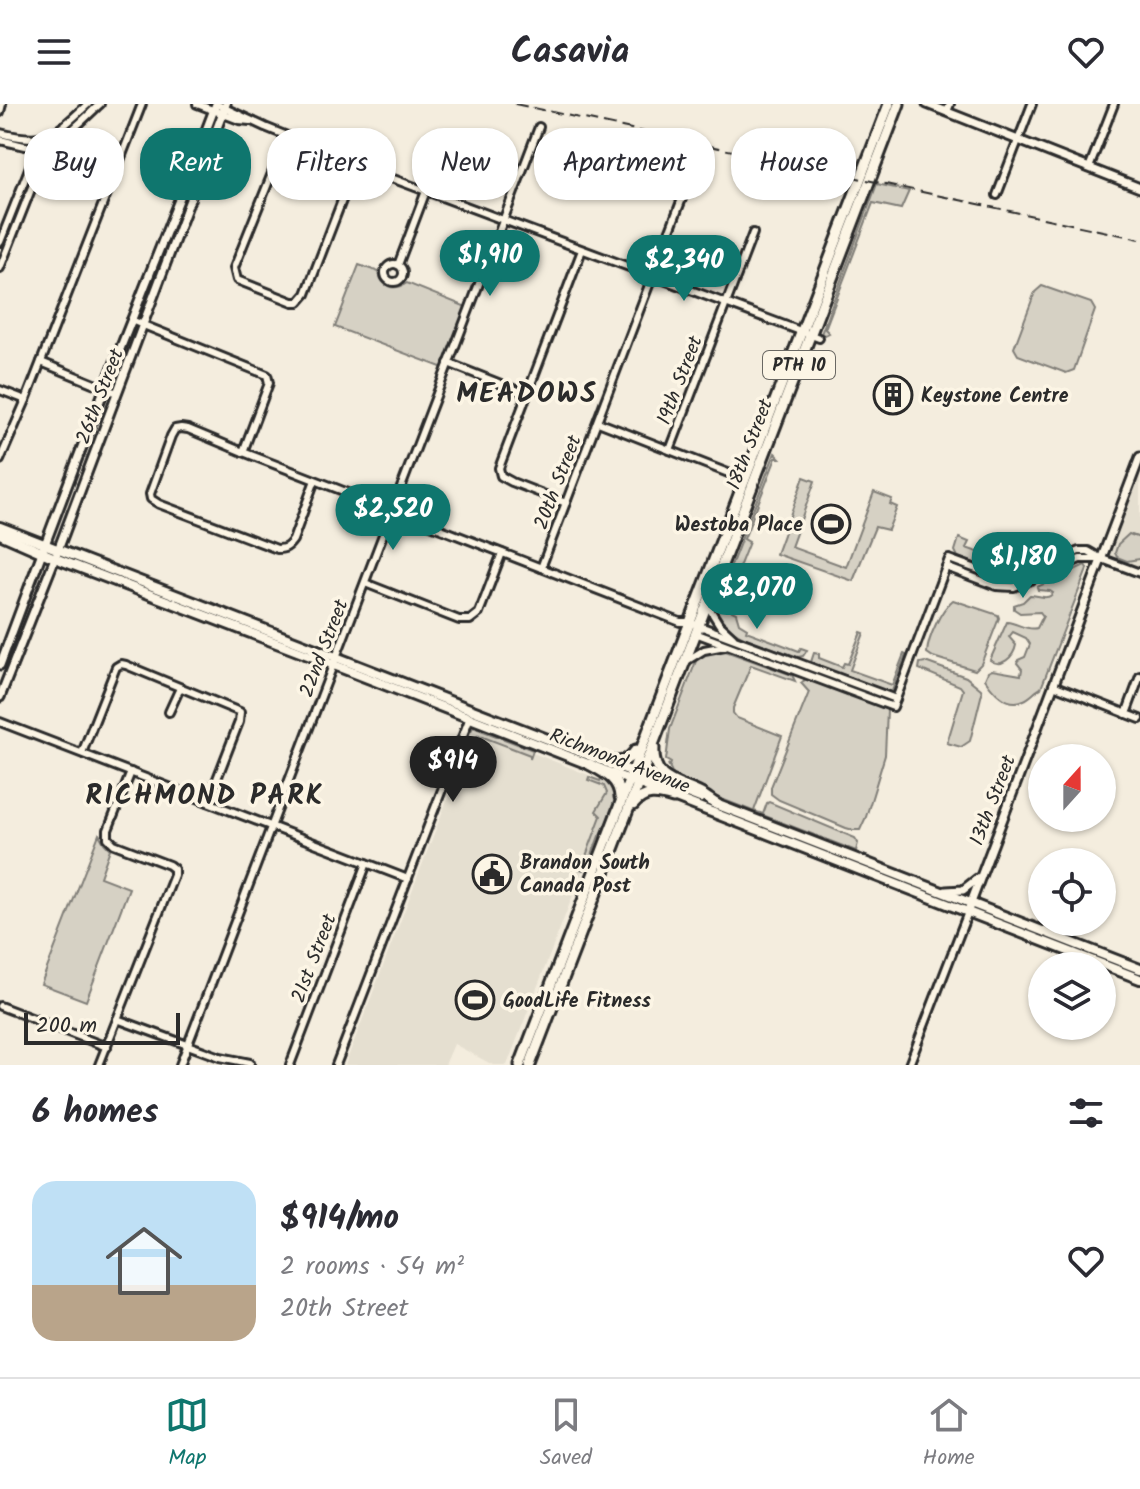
<!DOCTYPE html>
<html lang="en">
<head>
<meta charset="utf-8">
<style>
  :root { --surface:#fff; --page:#f2f2f3; --text:#2b2b33; --muted:#7c7c81; --line:#e1e1e2; --accent:#0f766e }
  body { margin:0; font-family:Kalam,sans-serif; background:var(--page); color:var(--text); height:100vh; display:flex; flex-direction:column; font-size:30px; white-space:nowrap }
  * { box-sizing:border-box; margin:0 }
  p { font-size:26px; color:var(--muted) }
  .icon { flex:none; width:44px; height:44px; fill:none; stroke:currentColor; stroke-width:2; stroke-linecap:round; stroke-linejoin:round }
  .map { position:relative; height:961px; overflow:hidden }
  .panel { display:flex; flex-direction:column; background:var(--surface); flex:1 }
  .panel>* { flex:none }
  .hud { position:absolute; left:24px; top:24px; width:1092px; height:72px; display:flex; gap:16px }
  .needle { width:52px; rotate:21deg }
  .controls { position:absolute; left:1028px; top:640px; display:grid; gap:16px }
  .controls a { display:grid; place-items:center; width:88px; height:88px; border-radius:50%; background:var(--surface); box-shadow:0 2px 6px #0004; font-size:40px }
  .scale { position:absolute; left:24px; bottom:20px; width:156px; box-sizing:border-box; padding-left:8px; border:4px solid #2b2b2b; border-top:0; font-size:22px; line-height:28px; white-space:nowrap; color:#2b2b2b; -webkit-text-stroke:6px #fcf5e5; paint-order:stroke }
  .price { position:absolute; translate:-50% -68px; padding:0 18px; border-radius:28px; background:var(--accent); color:#fff; font-size:26px; line-height:52px; filter:drop-shadow(0 2px 4px #0008) }
  .price::after { content:''; position:absolute; left:50%; top:48px; width:24px; height:18px; margin-left:-12px; background:inherit; clip-path:polygon(0 0,100% 0,50% 100%) }
  .price.selected { background:#222; color:#fff }
  ul { padding:0; list-style:none }
  li { display:flex; align-items:center; gap:24px; height:200px; padding:0 32px }
  li+li { border-top:2px solid var(--line) }
  li span { display:grid; place-items:center; flex:none; width:224px; height:160px; border-radius:24px; color:#555 }
  li>.icon { margin-inline-start:auto }
  span .icon { width:96px; height:96px; fill:#fffc; stroke-width:1 }
  li b { font-size:34px }
  h2 { display:flex; justify-content:space-between; align-items:center; height:96px; padding:0 32px; font-size:34px }
  .pill { padding:0 28px; border-radius:32px; background:var(--surface); box-shadow:0 2px 6px #0004; font-size:28px; line-height:72px }
  .pill.selected { background:var(--accent); color:#fff }
  header { display:flex; justify-content:space-between; align-items:center; height:104px; padding:0 32px; background:var(--surface); font-size:36px; font-weight:800 }
  .menu { display:flex; justify-content:space-around; align-items:center; height:112px; border-top:2px solid var(--line); background:var(--surface); font-size:22px; color:var(--muted) }
  .menu a { display:grid; justify-items:center; gap:4px }
  .menu .selected { color:var(--accent) }
  .map>svg:first-child { display:block }
</style>
</head>
<body>
<header><svg class="icon" aria-label="menu" viewBox="0 0 24 24"><path d="M4 6h16M4 12h16M4 18h16"/></svg>Casavia<svg class="icon" aria-label="heart" viewBox="0 0 24 24"><path d="M12 20l-8-8c-3-5 5-10 8-4 3-6 11-1 8 4z"/></svg></header>
<div class="map">
<svg width="1140" height="961" viewBox="0 0 1140 961">
  <rect width="100%" height="100%" fill="#f4edde"/>
  <filter id="ink" filterUnits="userSpaceOnUse"><feTurbulence type="fractalNoise" baseFrequency=".0125" numOctaves="2"/><feDisplacementMap in="SourceGraphic" scale="16" xChannelSelector="R" yChannelSelector="G"/><feConvolveMatrix kernelMatrix="1 2 1 2 8 2 1 2 1" color-interpolation-filters="sRGB"/></filter>
  <g filter="url(#ink)">
    <!-- built -->
    <g fill="#e5dfd0">
      <polygon points="1140,353 1140,470 1102,455"/>
      <polygon points="474,626 609,679 613,688 507,961 493,961 454,940 445,961 345,961"/>
    </g>
    <!-- green -->
    <g fill="#d6d1c4" stroke="#807e78" stroke-width="2">
      <polygon points="877,80 909,87 901,105 873,99 825,225 829,229 825,231 821,230"/>
      <path d="M 359,161 L 379,168 C 381,184 395,187 407,179 L 469,204 L 446,265 L 335,223 Z"/>
      <polygon points="1042,182 1091,199 1095,206 1074,266 1066,269 1018,251 1014,244 1035,188"/>
      <path d="M 775,349 L 780,354 L 776,354 L 744,435 L 749,438 L 732,481 L 741,485 L 732,507 L 736,509 L 739,519 L 747,524 L 746,527 L 799,547 L 801,544 L 807,546 L 803,552 L 798,553 C 770,542 731,535 713,508 Z"/>
      <polygon points="804,373 815,377 791,443 846,463 874,388 892,395 890,400 897,403 888,426 875,423 853,477 776,450"/>
      <polygon points="1129,430 1140,434 1140,455 1127,457 1117,453 1115,449 1118,440"/>
      <polygon points="959,434 969,438 966,444 1000,456 1004,459 1000,469 958,453 955,447"/>
      <path d="M 1085,461 L 1087,464 L 1086,468 L 1041,584 C 1035,587 1030,594 1024,596 C 1007,604 993,587 985,575 L 988,568 L 992,566 L 1021,571 L 1022,565 L 1017,559 L 1018,556 L 1025,553 L 1030,540 L 1026,534 L 1013,528 L 1009,533 L 1016,541 C 1014,553 1001,565 990,556 L 1007,518 C 1017,519 1028,527 1037,524 L 1043,512 L 1040,508 L 1020,509 L 1014,505 L 1014,501 L 1023,498 L 1030,491 C 1038,491 1048,497 1053,489 L 1050,487 L 1038,486 L 1037,483 Z"/>
      <path d="M 953,496 L 998,511 L 999,514 L 981,560 L 975,566 L 933,553 L 927,549 C 928,534 941,505 953,496 Z"/>
      <polygon points="861,528 864,529 850,566 892,581 904,550 906,551 892,587 884,588 815,562 811,558 814,549 819,550 819,554 842,563 844,559 848,560"/>
      <polygon points="720,545 792,571 795,577 751,561 733,604 733,609 737,614 782,632 754,707 763,710 767,699 769,698 855,734 858,739 856,747 680,679 675,675 668,660 670,662 671,659 666,656 670,625 698,552"/>
      <polygon points="925,558 966,573 981,585 982,589 970,637 961,643 947,639 963,586 960,582 919,565 920,559"/>
      <polygon points="806,575 883,602 887,606 885,651 866,713 860,726 853,726 846,724 779,696 771,690 771,683 809,588 801,579"/>
      <polygon points="472,623 471,627 473,623 533,646 530,655 530,651 478,631 476,635 471,633 468,641 468,636 466,640 465,638"/>
      <polygon points="602,672 613,680 617,695 600,733 599,732 591,753 583,766 573,762 574,759 583,760 601,712 596,707 607,689 604,682 588,676 589,673 600,677"/>
      <polygon points="99,730 104,739 110,745 100,773 129,784 86,897 41,880"/>
    </g>
    <g fill="none" stroke-linecap="round" stroke-linejoin="round">
      <defs>
        <g id="minor">
          <polyline points="197,0 239,16 250,17"/>
          <polyline points="216,0 265,23 391,74 819,234"/>
          <polyline points="0,8 2,0"/>
          <polyline points="947,8 950,0"/>
          <path d="M 0,29 C 48,41 54,31 88,0"/>
          <polyline points="287,32 234,164 237,176 293,198 299,198 306,190 356,60"/>
          <path d="M 0,36 C 10,38 21,42 31,43 C 60,44 80,18 100,0"/>
          <polyline points="44,55 64,35"/>
          <polyline points="1089,64 1114,0"/>
          <polyline points="997,91 1032,0"/>
          <polyline points="0,138 38,42 46,33"/>
          <circle cx="394" cy="169" r="9"/>
          <polyline points="398,161 426,87"/>
          <polyline points="0,164 43,55 42,45 37,35"/>
          <polyline points="131,216 267,271 269,279 243,348"/>
          <polyline points="41,258 117,289"/>
          <polyline points="448,259 526,290"/>
          <polyline points="0,286 26,296"/>
          <polyline points="598,318 746,376"/>
          <polyline points="670,346 753,129"/>
          <polyline points="0,356 26,296 142,0"/>
          <path d="M 315,376 L 293,436 C 288,443 285,445 277,445 L 159,400 L 151,395 L 150,390 L 171,332 L 175,325 L 181,324 L 188,325 L 243,348 L 680,518 L 689,518 L 896,595"/>
          <polyline points="566,399 512,378 501,372 499,364 582,146"/>
          <polyline points="946,463 996,482 1014,483 1080,455 1102,455"/>
          <polyline points="541,464 688,79"/>
          <polyline points="365,479 459,516 470,516 479,509 502,449"/>
          <polyline points="708,502 719,520 733,533"/>
          <polyline points="695,529 893,603 949,455 998,473 1013,474 1079,447 1088,447 1102,455 1140,469"/>
          <polyline points="688,556 704,546 725,542"/>
          <polyline points="1053,581 1140,615"/>
          <polyline points="169,608 180,584"/>
          <polyline points="1126,610 1140,572"/>
          <polyline points="0,618 408,775"/>
          <polyline points="82,649 116,563 121,560 126,561 240,608 239,618 208,698"/>
          <polyline points="0,902 107,943"/>
          <polyline points="117,915 220,953 250,959"/>
          <polyline points="99,961 174,771 174,765 169,761 114,740 108,734 108,726 131,668"/>
          <polyline points="180,961 539,23"/>
          <polyline points="290,961 367,759"/>
          <polyline points="336,961 470,613"/>
          <polyline points="909,961 968,808"/>
        </g>
        <g id="tertiary">
          <polyline points="927,0 1140,84"/>
          <path d="M 0,561 C 43,445 86,330 132,215 C 160,143 189,72 216,0"/>
          <polyline points="0,593 55,454 226,0"/>
          <polyline points="946,787 963,786 977,775"/>
          <polyline points="969,804 1140,353"/>
        </g>
        <g id="secondary">
          <polyline points="0,423 700,694"/>
          <polyline points="0,430 55,454 334,561 1140,875"/>
          <polyline points="713,699 1140,865"/>
        </g>
        <g id="primary">
          <path d="M 654,644 C 652,679 679,678 701,690 C 707,693 712,698 718,701"/>
          <path d="M 603,656 C 618,660 627,659 636,646"/>
          <path d="M 589,660 C 603,668 619,674 620,693"/>
          <path d="M 633,701 C 645,687 657,689 673,694"/>
          <polyline points="520,961 889,0"/>
          <polyline points="530,961 899,0"/>
        </g>
      </defs>
      <!-- minor casing -->
      <use href="#minor" stroke="#2b2b2b" stroke-width="12"/>
      <!-- tertiary casing -->
      <use href="#tertiary" stroke="#2b2b2b" stroke-width="13"/>
      <!-- secondary casing -->
      <use href="#secondary" stroke="#2b2b2b" stroke-width="14"/>
      <!-- primary casing -->
      <use href="#primary" stroke="#2b2b2b" stroke-width="15"/>
      <!-- minor -->
      <use href="#minor" stroke="#fcf5e5" stroke-width="6"/>
      <!-- tertiary -->
      <use href="#tertiary" stroke="#fcf5e5" stroke-width="7"/>
      <!-- secondary -->
      <use href="#secondary" stroke="#fcf5e5" stroke-width="8"/>
      <!-- primary -->
      <use href="#primary" stroke="#fcf5e5" stroke-width="9"/>
      <!-- rail -->
      <polyline stroke="#2b2b2b" stroke-width="2" stroke-dasharray="12 6" stroke-linecap="butt" points="515,0 1140,135"/>
    </g>
  </g>
  <!-- icons -->
  <defs>
    <symbol id="building-ring" viewBox="-11 -11 22 22"><circle r="9.5" fill="#fcf5e5" stroke="#2b2b2b" stroke-width="1.5"/><path d="M-4-6H4V6H1V3H-1V6H-4ZM-2.5-4.3h1.7v1.8h-1.7ZM.8-4.3h1.7v1.8H.8ZM-2.5-1h1.7V.8h-1.7ZM.8-1h1.7V.8H.8Z" fill="#2b2b2b"/></symbol>
    <symbol id="stadium-ring" viewBox="-11 -11 22 22"><circle r="9.5" fill="#fcf5e5" stroke="#2b2b2b" stroke-width="1.5"/><path d="M0-5a6.5 5 0 1 0 0 10a6.5 5 0 1 0 0-10ZM-3.5-1.8h7v3.6h-7Z" fill="#2b2b2b"/></symbol>
    <symbol id="civic-ring" viewBox="-11 -11 22 22"><circle r="9.5" fill="#fcf5e5" stroke="#2b2b2b" stroke-width="1.5"/><path d="M-.6-6.5H3V-4.5H.6V-3L4-1V1h2V6H-6V1h2V-1L-.6-3ZM-1.2 2.5V6h2.4V2.5Z" fill="#2b2b2b"/></symbol>
  </defs>
  <g fill-rule="evenodd">
    <use href="#building-ring" x="871" y="269" width="44" height="44"/>
    <use href="#stadium-ring" x="809" y="398" width="44" height="44"/>
    <use href="#civic-ring" x="470" y="748" width="44" height="44"/>
    <use href="#stadium-ring" x="453" y="874" width="44" height="44"/>
  </g>
  <g text-anchor="middle" stroke-width="7" stroke-linejoin="round" paint-order="stroke">
    <!-- shield labels -->
    <rect fill="#fcf5e5" stroke="#6a6863" stroke-width="2" x="763" y="247" width="72" height="28" rx="6"/>
    <g font-size="18" font-weight="bold" fill="#2b2b2b">
      <text x="799" y="267">PTH 10</text>
    </g>
    <!-- street labels -->
    <g font-size="20" fill="#2b2b2b" stroke="#fcf5e5">
      <text transform="translate(679 276) rotate(-69)" y="7">19th Street</text>
      <text transform="translate(99 292) rotate(-69)" y="7">26th Street</text>
      <text transform="translate(749 340) rotate(-69)" y="7">18th Street</text>
      <text transform="translate(557 378) rotate(-69)" y="7">20th Street</text>
      <text transform="translate(323 544) rotate(-69)" y="7">22nd Street</text>
      <text transform="translate(620 656) rotate(21)" y="7">Richmond Avenue</text>
      <text transform="translate(992 696) rotate(-69)" y="7">13th Street</text>
      <text transform="translate(313 854) rotate(-69)" y="7">21st Street</text>
    </g>
    <!-- poi labels -->
    <g font-size="20" font-weight="bold" fill="#2b2b2b" stroke="#fcf5e5" text-anchor="start">
      <text x="921" y="298">Keystone Centre</text>
      <text x="803" y="427" text-anchor="end">Westoba Place</text>
      <text x="520" y="765">Brandon South<tspan x="520" dy="23">Canada Post</tspan></text>
      <text x="503" y="903">GoodLife Fitness</text>
    </g>
    <!-- district labels -->
    <g font-size="28" font-weight="bold" letter-spacing="2" fill="#2b2b2b" stroke="#fcf5e5">
      <text x="527" y="298">MEADOWS</text>
      <text x="205" y="700">RICHMOND PARK</text>
    </g>
  </g>
</svg>
<div class="controls">
<a><svg class="needle" viewBox="-14 -14 28 28"><path d="M0-13l5 13h-10z" fill="#e53935"/><path d="M0 13l5-13h-10z" fill="#7c7c81"/></svg></a>
<a><svg class="icon" aria-label="locate" viewBox="0 0 24 24"><circle cx="12" cy="12" r="6"/><path d="M12 2v4M12 18v4M2 12h4M18 12h4"/></svg></a>
<a><svg class="icon" aria-label="layers" viewBox="0 0 24 24"><path d="M12 4l9 5-9 5-9-5zM3 14l9 5 9-5"/></svg></a>
</div>
<div class="scale">200 m</div>
<b class="price" style="left:490px;top:194px">$1,910</b>
<b class="price" style="left:684px;top:199px">$2,340</b>
<b class="price" style="left:393px;top:448px">$2,520</b>
<b class="price" style="left:1023px;top:496px">$1,180</b>
<b class="price" style="left:757px;top:527px">$2,070</b>
<b class="price selected" style="left:453px;top:700px">$914</b>
<div class="hud">
<a class="pill">Buy</a>
<a class="pill selected">Rent</a>
<a class="pill">Filters</a>
<a class="pill">New</a>
<a class="pill">Apartment</a>
<a class="pill">House</a>
</div>
</div>
<section class="panel">
<h2>6 homes<svg class="icon" aria-label="filters" viewBox="0 0 24 24"><path d="M4 7h16M4 17h16"/><circle cx="9" cy="7" r="2"/><circle cx="15" cy="17" r="2"/></svg></h2>
<ul>
<li><span style="background:linear-gradient(#bfe0f5 65%,#b9a48a 0)"><svg class="icon" aria-label="home" viewBox="0 0 24 24"><path d="M3 11l9-7 9 7M6 9v11h12V9"/></svg></span><div><b>$914/mo</b><p>2 rooms · 54 m²</p><p>20th Street</p></div><svg class="icon" aria-label="heart" viewBox="0 0 24 24"><path d="M12 20l-8-8c-3-5 5-10 8-4 3-6 11-1 8 4z"/></svg></li>
</ul>
</section>
<nav class="menu">
<a class="selected"><svg class="icon" aria-label="map" viewBox="0 0 24 24"><path d="M3 6l6-2 6 2 6-2v14l-6 2-6-2-6 2zM9 4v14M15 6v14"/></svg>Map</a>
<a><svg class="icon" aria-label="saved" viewBox="0 0 24 24"><path d="M7 4h10v16l-5-4-5 4z"/></svg>Saved</a>
<a><svg class="icon" aria-label="home" viewBox="0 0 24 24"><path d="M3 11l9-7 9 7M6 9v11h12V9"/></svg>Home</a>
</nav>
</body>
</html>
